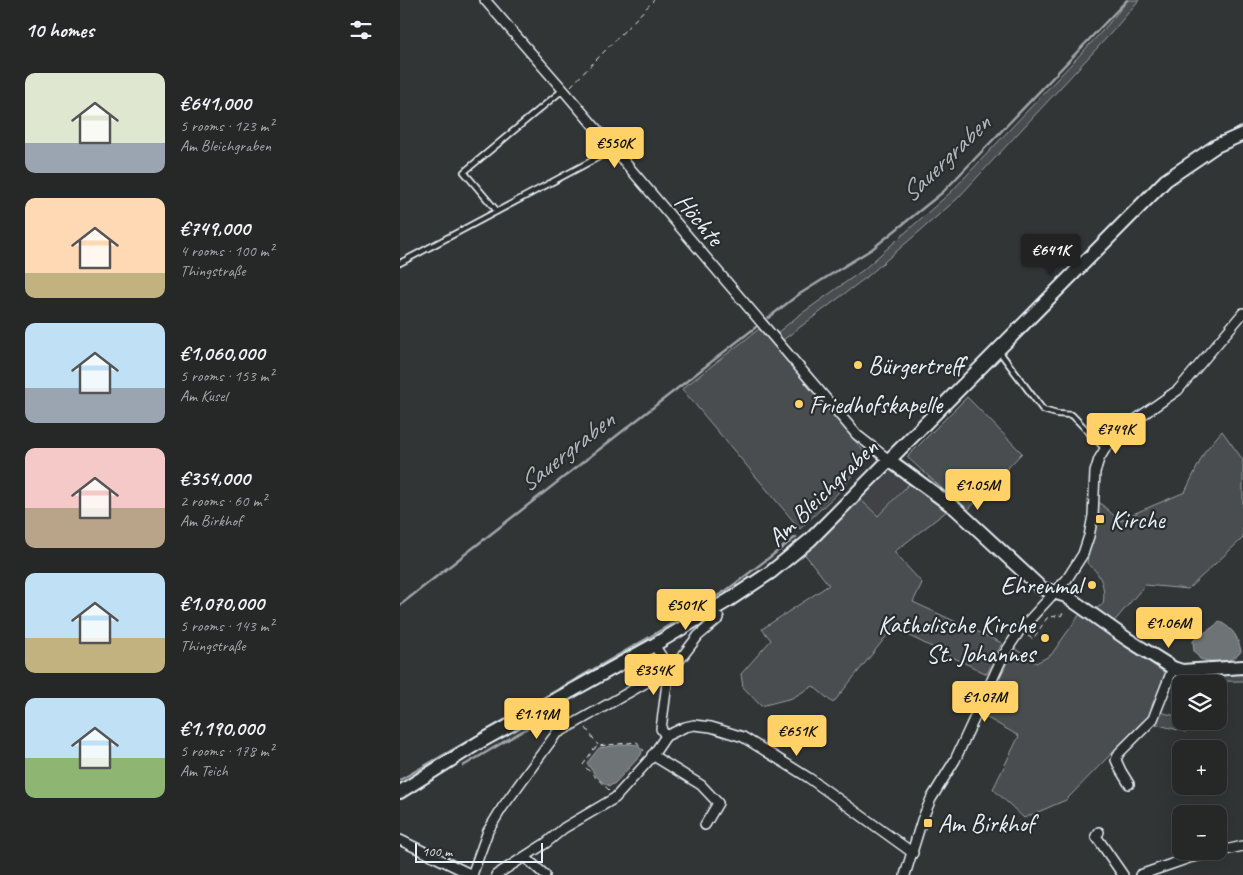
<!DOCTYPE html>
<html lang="en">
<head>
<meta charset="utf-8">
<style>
  :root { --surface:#262828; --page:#323434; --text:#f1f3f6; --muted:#a4a6a8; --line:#424445; --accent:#ffd166 }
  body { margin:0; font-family:Caveat,sans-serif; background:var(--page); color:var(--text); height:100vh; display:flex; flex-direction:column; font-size:19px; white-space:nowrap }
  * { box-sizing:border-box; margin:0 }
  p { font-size:16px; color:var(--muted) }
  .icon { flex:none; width:28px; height:28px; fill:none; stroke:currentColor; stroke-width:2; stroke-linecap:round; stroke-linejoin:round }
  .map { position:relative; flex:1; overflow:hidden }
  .panel { display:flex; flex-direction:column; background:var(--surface); width:400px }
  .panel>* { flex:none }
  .fabs { position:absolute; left:772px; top:675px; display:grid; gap:10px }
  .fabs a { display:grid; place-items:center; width:55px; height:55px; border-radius:10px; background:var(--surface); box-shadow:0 5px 20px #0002,0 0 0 1px var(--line); font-size:25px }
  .scale { position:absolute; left:15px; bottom:12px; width:128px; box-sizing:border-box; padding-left:5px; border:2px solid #e8f1f8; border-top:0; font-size:14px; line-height:18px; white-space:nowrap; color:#e8f1f8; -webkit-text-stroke:4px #2a2d2e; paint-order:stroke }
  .price { position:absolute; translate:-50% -42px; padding:0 11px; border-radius:5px; background:var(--accent); color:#111; font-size:16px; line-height:32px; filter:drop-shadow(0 1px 2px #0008) }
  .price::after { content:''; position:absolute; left:50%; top:30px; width:15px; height:11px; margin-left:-8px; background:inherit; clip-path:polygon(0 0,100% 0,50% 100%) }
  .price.selected { background:#222; color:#fff }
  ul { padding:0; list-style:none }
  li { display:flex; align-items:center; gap:15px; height:125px; padding:0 25px }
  li span { display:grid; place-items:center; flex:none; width:140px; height:100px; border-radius:10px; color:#555 }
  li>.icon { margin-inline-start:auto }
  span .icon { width:60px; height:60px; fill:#fffc; stroke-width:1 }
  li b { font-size:21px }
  h2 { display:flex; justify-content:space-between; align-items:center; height:60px; padding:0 25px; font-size:21px }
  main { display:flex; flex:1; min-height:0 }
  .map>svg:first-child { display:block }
</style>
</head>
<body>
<main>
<section class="panel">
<h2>10 homes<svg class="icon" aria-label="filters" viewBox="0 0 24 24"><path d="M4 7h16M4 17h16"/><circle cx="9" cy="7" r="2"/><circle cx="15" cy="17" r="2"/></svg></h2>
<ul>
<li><span style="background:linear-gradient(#dfe7d0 70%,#9aa5b1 0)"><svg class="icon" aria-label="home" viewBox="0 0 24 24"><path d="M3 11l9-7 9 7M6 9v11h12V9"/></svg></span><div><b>€641,000</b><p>5 rooms · 123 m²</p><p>Am Bleichgraben</p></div></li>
<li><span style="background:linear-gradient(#ffd9b3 75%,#c2b280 0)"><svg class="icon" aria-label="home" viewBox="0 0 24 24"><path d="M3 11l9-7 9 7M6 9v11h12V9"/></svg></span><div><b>€749,000</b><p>4 rooms · 100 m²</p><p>Thingstraße</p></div></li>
<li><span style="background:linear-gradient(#bfe0f5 65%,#9aa5b1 0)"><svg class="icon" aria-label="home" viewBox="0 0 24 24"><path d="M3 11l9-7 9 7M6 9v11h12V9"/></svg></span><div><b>€1,060,000</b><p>5 rooms · 153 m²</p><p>Am Kusel</p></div></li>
<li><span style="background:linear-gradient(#f6c9c9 60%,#b9a48a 0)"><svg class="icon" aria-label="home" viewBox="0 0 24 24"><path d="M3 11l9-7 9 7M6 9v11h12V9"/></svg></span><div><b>€354,000</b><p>2 rooms · 60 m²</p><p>Am Birkhof</p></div></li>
<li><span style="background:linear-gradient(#bfe0f5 65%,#c2b280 0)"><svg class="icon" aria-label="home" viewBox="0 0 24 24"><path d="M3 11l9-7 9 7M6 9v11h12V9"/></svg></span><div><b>€1,070,000</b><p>5 rooms · 143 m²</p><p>Thingstraße</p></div></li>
<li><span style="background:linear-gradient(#bfe0f5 60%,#8fb573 0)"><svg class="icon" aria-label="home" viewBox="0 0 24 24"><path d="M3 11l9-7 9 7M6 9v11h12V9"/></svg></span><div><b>€1,190,000</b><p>5 rooms · 178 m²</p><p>Am Teich</p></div></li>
</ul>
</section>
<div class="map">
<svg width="843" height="875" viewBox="0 0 843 875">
  <rect width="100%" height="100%" fill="#323536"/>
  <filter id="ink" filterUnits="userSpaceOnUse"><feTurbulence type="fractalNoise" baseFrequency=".02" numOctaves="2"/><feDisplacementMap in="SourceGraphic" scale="10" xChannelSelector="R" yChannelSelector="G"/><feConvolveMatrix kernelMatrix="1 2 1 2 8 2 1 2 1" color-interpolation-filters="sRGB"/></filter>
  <g filter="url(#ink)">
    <!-- built -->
    <polygon fill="#3f4244" points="491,469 510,483 478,516 461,500"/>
    <!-- green -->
    <g fill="#494d4f" stroke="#989fa4">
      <polygon points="728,0 739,0 712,32 557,199 468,276 383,340 377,333 398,316 463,270 551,192 705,28"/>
      <polygon points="359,329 466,454 443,488 400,529 282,389"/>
      <polygon points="567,397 622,453 567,511 507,457"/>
      <path d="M 822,431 L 843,460 L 843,538 L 788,589 L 745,585 L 712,624 L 694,610 L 703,604 C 706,588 701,573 687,563 C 689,542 697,523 699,502 L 720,521 L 733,514 L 785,492 L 805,451 Z"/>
      <polygon points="510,483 547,511 494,552 522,583 513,602 602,643 587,674 493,628 433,703 413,686 392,698 361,706 343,687 341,674 371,640 362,629 429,585 403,552 461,500 478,516"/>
      <polygon points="680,614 765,673 781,679 843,674 843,681 779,682 764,676 752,710 776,716 786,732 743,721 666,800 624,818 593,789 619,736 582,715 614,648 636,663 651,655"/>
    </g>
    <!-- water -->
    <g fill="#6e7376" stroke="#9fa5aa">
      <path d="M 819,621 C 834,630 837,635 841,651 C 835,663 812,663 800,659 L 794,651 L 793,641 C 802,632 811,631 819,621 Z"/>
      <path d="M 228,744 L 238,745 L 242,751 L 241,755 L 215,783 L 210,786 C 200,783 193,772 187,763 L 199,748 Z"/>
    </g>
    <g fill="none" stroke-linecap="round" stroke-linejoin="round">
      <!-- stream -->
      <g stroke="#9fa5aa" stroke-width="2.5">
        <polyline points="368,318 398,295 472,249 543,192 727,0"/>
        <polyline points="0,605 356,327"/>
        <polyline points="63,766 136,723"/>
        <polyline points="0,780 248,638 327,590 396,537"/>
      </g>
      <defs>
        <g id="lane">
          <polyline points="97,211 64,172 159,93 165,92"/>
          <polyline points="0,263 214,149"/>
          <polyline points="599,351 643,410 657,414 672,415 705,449"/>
        </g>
        <g id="street">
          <polyline points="85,0 165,92 457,435 489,460"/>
          <polyline points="254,645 269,668 261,729 266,736"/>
          <polyline points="252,755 301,785 318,803 305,825"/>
          <polyline points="729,784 721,771 716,760 719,753 753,719 773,668"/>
          <polyline points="699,832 696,836 723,875"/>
          <polyline points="0,840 72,875"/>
          <polyline points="125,857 145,875"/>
          <polyline points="72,875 88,831 102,808 156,734 275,666 298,636 319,618"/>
          <polyline points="96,875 146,843 164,828 215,798 251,758 266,736 285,727 294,725 311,727 343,737 409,778 513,853"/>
          <polyline points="505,875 522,820 531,799 555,760 603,656 620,630 667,579 683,554 689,536 693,516 695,472 699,459 705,449 728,425 778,390 843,313"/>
          <polyline points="740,875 789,858 843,846"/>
        </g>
        <g id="secondary">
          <polyline points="489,460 556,509 641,588 666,596 727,639 773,668 782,671 843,667"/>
          <polyline points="0,792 78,743 254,645 329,600 371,572 410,540 766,180 816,146 843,134"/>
        </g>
      </defs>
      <!-- lane casing -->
      <use href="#lane" stroke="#e8f1f8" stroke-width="8"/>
      <!-- street casing -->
      <use href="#street" stroke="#e8f1f8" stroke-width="12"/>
      <!-- secondary casing -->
      <use href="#secondary" stroke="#e8f1f8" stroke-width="16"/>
      <!-- path -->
      <g stroke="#e8f1f8" stroke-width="1" stroke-dasharray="5 4" stroke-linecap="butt">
        <polyline points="171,86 254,0"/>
        <polyline points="628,636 633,639 647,618 656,616 658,614 661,616 665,610"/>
        <polyline points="186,728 198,745"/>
        <polyline points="209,790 183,765 193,750 198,746 237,742 244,751"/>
      </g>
      <!-- lane -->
      <use href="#lane" stroke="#2a2d2e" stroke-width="4.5"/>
      <!-- street -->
      <use href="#street" stroke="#2a2d2e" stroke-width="9"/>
      <!-- secondary -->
      <use href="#secondary" stroke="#2a2d2e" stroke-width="12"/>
    </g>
  </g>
  <!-- markers -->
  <g fill="#ffd166" stroke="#2a2d2e" stroke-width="2">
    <circle cx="458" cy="365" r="5"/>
    <circle cx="399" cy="404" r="5"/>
    <rect x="695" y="514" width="10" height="10" rx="2.5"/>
    <circle cx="692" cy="585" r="5"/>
    <circle cx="645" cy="638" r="5"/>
    <rect x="523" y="818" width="10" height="10" rx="2.5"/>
  </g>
  <g text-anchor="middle" stroke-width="4.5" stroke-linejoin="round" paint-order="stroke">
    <!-- street labels -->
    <g font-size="25" fill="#e8f1f8" stroke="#2a2d2e">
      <text transform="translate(300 219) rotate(50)" y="9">Höchte</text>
      <text transform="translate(422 492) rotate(-44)" y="9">Am Bleichgraben</text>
    </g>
    <!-- poi labels -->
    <g font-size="25" fill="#e8f1f8" stroke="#2a2d2e" text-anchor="start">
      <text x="468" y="374">Bürgertreff</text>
      <text x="409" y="413">Friedhofskapelle</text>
      <text x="710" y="528">Kirche</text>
      <text x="682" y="594" text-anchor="end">Ehrenmal</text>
      <text x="635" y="633" text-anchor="end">Katholische Kirche<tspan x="635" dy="29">St. Johannes</tspan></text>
      <text x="538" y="832">Am Birkhof</text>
    </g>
    <!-- water labels -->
    <g font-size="26" font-style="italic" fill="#b1b8be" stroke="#2a2d2e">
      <text transform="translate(545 158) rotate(-44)" y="9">Sauergraben</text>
      <text transform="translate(166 451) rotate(-38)" y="9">Sauergraben</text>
    </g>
  </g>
</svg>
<div class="fabs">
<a><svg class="icon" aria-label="layers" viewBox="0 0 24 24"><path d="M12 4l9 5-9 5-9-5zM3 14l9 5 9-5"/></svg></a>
<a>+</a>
<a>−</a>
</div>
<div class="scale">100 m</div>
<b class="price" style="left:215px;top:169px">€550K</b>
<b class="price selected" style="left:651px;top:276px">€641K</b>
<b class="price" style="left:716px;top:455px">€749K</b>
<b class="price" style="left:578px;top:511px">€1.05M</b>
<b class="price" style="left:286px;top:631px">€501K</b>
<b class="price" style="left:769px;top:649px">€1.06M</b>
<b class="price" style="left:254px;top:696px">€354K</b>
<b class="price" style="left:585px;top:723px">€1.07M</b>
<b class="price" style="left:137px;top:740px">€1.19M</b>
<b class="price" style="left:397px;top:757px">€651K</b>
</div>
</main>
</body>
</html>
